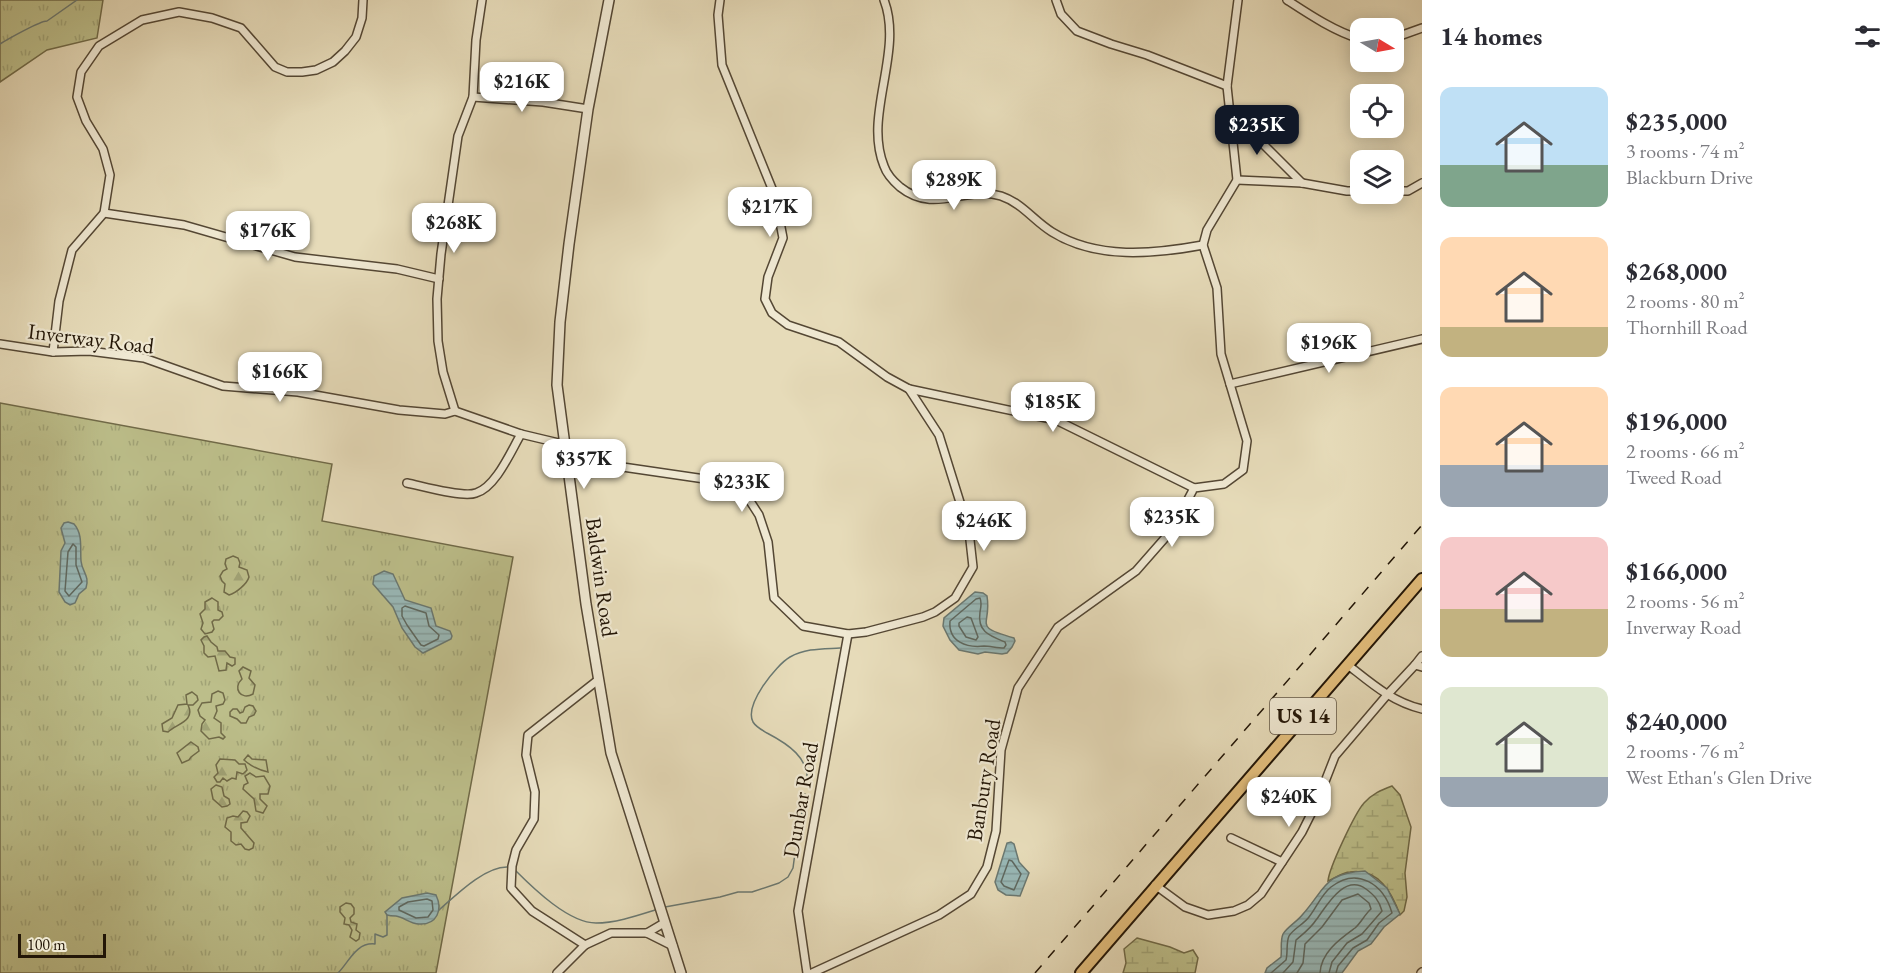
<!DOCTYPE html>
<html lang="en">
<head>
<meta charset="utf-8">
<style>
  :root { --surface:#fff; --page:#f7f7f7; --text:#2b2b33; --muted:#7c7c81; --accent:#111827 }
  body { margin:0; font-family:"EB Garamond",serif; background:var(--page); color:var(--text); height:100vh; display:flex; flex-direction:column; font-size:22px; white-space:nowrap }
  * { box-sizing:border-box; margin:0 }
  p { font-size:20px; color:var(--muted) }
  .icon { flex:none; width:33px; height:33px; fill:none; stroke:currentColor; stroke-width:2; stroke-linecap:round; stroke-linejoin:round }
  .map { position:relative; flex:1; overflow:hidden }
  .sheet { display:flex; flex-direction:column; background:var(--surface); width:480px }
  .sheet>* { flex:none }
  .needle { width:39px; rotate:100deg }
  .fabs { position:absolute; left:1350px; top:18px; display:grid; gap:12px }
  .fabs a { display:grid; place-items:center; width:54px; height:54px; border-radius:12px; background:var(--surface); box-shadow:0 3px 15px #0003; font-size:30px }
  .scale { position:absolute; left:18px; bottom:15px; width:88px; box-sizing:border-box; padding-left:6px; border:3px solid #231607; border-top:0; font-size:16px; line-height:21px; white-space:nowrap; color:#231607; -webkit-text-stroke:4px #efe8d2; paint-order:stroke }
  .price { position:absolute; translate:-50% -51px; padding:0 14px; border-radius:12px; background:#fff; color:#222; font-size:20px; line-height:39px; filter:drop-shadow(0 2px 3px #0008) }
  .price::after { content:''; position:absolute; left:50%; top:36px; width:18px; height:14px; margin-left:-9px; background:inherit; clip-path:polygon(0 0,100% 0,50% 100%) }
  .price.on { background:var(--accent); color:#fff }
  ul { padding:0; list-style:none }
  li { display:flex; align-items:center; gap:18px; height:150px; padding:0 18px }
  li span { display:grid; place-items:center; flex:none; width:168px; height:120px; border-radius:12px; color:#555 }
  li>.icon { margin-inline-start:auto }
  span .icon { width:72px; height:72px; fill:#fffc; stroke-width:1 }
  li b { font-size:26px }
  h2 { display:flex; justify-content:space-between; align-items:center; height:72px; padding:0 18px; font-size:26px }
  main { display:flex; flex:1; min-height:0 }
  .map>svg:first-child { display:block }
</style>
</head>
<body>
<main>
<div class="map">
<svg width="1422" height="973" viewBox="0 0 1422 973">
  <defs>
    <pattern id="grass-tufts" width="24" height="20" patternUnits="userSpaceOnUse" patternTransform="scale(1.5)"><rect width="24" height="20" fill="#bcbe8a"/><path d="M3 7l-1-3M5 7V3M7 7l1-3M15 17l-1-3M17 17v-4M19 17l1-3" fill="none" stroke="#a1a376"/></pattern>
    <pattern id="forest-firs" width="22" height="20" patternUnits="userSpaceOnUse" patternTransform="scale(1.5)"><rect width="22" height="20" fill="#bcbe8a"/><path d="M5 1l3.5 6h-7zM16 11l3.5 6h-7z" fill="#a1a376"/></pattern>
    <pattern id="wetland-marsh" width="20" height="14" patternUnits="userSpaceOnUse" patternTransform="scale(1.5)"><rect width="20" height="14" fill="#bcbe8a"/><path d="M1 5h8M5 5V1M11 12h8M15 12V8" fill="none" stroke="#a1a376"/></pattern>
    <pattern id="water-rules" width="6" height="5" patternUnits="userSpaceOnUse" patternTransform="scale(1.5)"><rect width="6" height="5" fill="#99b9b8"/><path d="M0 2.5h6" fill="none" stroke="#849e9d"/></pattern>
  </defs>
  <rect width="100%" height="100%" fill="#e6dbb9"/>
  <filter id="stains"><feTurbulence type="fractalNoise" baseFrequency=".00333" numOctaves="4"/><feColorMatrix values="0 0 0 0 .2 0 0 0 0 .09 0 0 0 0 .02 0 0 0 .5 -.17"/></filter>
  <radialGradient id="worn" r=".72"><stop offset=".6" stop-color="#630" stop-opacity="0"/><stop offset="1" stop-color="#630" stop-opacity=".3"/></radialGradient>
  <!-- grass -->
  <g fill="url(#grass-tufts)" stroke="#706a48" stroke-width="1.5">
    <polygon points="0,0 103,0 97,38 47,50 0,82"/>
    <polygon points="0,403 332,464 322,521 513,557 436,973 0,973"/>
  </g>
  <!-- forest -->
  <g fill="url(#forest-firs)" stroke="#706a48" stroke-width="1.5">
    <path d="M 233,556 L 238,558 L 240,563 L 239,567 L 247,570 L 249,577 C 247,584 236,593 229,595 L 224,592 L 225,584 L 222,581 L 220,576 L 223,571 L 227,569 L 225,564 L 226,559 Z"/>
    <polygon points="212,598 218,602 218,610 222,612 223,616 219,620 214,620 212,622 214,629 212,632 205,634 201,629 203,623 200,614 205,609 205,602"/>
    <polygon points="207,636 211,642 217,647 218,651 225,651 230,657 235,658 235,664 232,666 227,663 226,670 219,671 215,656 208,657 204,653 204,646 201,640 204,637"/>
    <path d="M 243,667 L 251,671 L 249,678 L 255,685 L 253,694 C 241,701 232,688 242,679 L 239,671 Z"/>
    <polygon points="218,691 223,693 225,700 223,704 216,706 217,711 214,718 221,723 221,733 225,737 223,739 219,737 209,739 201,731 202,724 205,720 200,716 198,710 202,703 211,702 212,694"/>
    <path d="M 192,692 L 197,696 L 198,700 L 193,705 L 188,705 C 196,721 176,724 168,732 L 163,731 L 162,724 L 172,718 L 178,705 L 187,704 L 186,695 Z"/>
    <polygon points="249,705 253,706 256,711 254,715 249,717 246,723 241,723 237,719 230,716 230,712 233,709 237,709 240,713 243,712 245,707"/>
    <polygon points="191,742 198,747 199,751 191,757 189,760 182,763 177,753"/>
    <path d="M 248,755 L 252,759 L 266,760 L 268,772 C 258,770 252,767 244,760 Z"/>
    <polygon points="220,759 235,760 239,764 245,764 247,770 243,774 237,772 236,779 232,778 227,781 223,778 220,782 217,782 214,777 218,773 216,765"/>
    <polygon points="250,773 256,777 264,776 270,786 268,794 260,794 260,799 267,806 263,813 256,811 254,799 243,789 244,785 248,783 245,776"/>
    <polygon points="216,785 222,787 224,796 229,799 230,804 227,806 222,807 213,799 211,789"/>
    <polygon points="243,811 247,812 250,816 247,822 241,823 241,828 254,843 253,848 249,850 245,849 241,844 236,845 231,841 231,832 225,827 227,818 233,816 238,817"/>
    <polygon points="346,903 351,904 354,908 354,914 350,918 351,922 357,924 356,930 360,933 359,939 356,941 350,937 352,930 349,925 344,924 345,918 340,912 340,907"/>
  </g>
  <!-- wetland -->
  <g fill="url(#wetland-marsh)" stroke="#706a48" stroke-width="1.5">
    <path d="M 1392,786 L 1400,795 L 1411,827 L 1405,873 L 1407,897 L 1404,911 L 1400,915 C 1392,893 1379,868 1350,872 C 1343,872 1335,878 1328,881 C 1329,868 1355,813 1364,803 C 1372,794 1381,790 1392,786 Z"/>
    <polygon points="1137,938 1170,947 1184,953 1193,950 1198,958 1195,973 1123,973 1126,963 1124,949"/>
  </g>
  <!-- water -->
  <g fill="url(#water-rules)" stroke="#6a7871" stroke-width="1.5">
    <path d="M 68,522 L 74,524 C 83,534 80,548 81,561 C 82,572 90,576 86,588 L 79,594 L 75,603 L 70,605 L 65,602 L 59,592 L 61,551 L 65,543 L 61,528 L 64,523 Z"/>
    <polygon points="384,571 393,574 405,600 431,608 436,626 450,631 452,636 451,639 423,653 415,647 402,628 393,607 373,584 374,576"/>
    <path d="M 975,592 L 983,593 L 987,596 C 992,626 971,626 1014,638 L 1015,641 L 1012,647 L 1007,653 L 1002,654 L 985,652 L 978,654 L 959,650 L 950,640 L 943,626 L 944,618 Z"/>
    <polygon points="1011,842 1014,844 1019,862 1029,873 1020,896 1006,895 998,890 995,882 1007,843"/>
    <path d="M 1365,871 L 1387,888 L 1400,914 L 1384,927 L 1371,944 L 1358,951 L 1342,973 L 1265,973 L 1267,968 L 1281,957 C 1282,950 1280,941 1283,934 C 1287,927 1298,921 1303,914 C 1326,888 1324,873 1365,871 Z"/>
    <path d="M 427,893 L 436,895 C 443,910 437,925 419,924 C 410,924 404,917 396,916 C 393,916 390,916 387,915 L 385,912 L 402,898 Z"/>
  </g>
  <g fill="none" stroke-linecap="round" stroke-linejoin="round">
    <!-- shore -->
    <g stroke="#5e6860" stroke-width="1.5">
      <polygon points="73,544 76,547 76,565 82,582 69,596 65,591 68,552"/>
      <path d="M 980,598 C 982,603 981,607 980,612 C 977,632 990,636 1005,642 L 1006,645 L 1004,648 C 997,648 990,646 984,646 C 967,648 948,642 950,621 L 976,599 Z"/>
      <polygon points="405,606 426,613 429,626 439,635 438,639 424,646 421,645 407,625 402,616 402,608"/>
      <polygon points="967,617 971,618 978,637 976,640 966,637 959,626 959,623"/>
      <polygon points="1009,860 1012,861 1021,874 1014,890 1004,886 1001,882"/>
      <polygon points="427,899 432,901 433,910 428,917 416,918 399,910 399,907 408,902"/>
      <path d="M 1271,973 L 1286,960 C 1288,953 1286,942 1289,936 C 1293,929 1304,924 1309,917 C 1317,907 1321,895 1331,887 C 1358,866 1384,885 1392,913 L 1379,923 L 1367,940 L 1353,948 L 1338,966 L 1336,973"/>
      <path d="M 1283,973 L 1293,962 L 1296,940 C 1303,934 1311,928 1316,920 C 1326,907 1344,873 1366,889 C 1374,895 1379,900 1382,911 L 1362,934 L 1347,943 L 1332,962 L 1329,973"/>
      <path d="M 1297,973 L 1303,963 L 1305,944 L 1322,927 L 1342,900 L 1358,894 L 1369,903 L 1371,909 C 1365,914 1361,923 1355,928 C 1340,939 1321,952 1320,973"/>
    </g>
    <!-- stream -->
    <g stroke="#6a7871" stroke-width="1.5">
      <path d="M 0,44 C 8,39 40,21 47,21 L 77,0"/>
      <path d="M 807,784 C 810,758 788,744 767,733 C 762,730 756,727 753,722 C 744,705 776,665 790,657 C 806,648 823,649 840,648"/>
      <polyline points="799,829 805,794"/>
      <polyline points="797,844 798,837"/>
      <path d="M 516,871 C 534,889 569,923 596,923 C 615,923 636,916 655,910"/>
      <polyline points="665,907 720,897 738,892 752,892 779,883 788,877 793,868 795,853"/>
      <path d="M 439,910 C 456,895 485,866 508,867"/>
      <path d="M 338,973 C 349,962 356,942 375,944 L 375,934 L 383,937 L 387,935 L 387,915"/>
    </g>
    <defs>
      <g id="minor">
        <polyline points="720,0 718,15 722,65 775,196 783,238 768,277 765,299 772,313 788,325 839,342 887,377 909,389 1056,420 1194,488"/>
        <path d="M 884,0 C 904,52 863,115 884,166 C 887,175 893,181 900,187 C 935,215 965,185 1001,196 C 1022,203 1034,221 1052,232 C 1097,260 1154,254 1203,245"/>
        <polyline points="1056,0 1061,14 1077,31 1111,44 1147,55 1227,86"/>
        <path d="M 1287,0 C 1310,15 1334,31 1360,39"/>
        <polyline points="1394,38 1422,28"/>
        <polyline points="473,97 543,102 588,109"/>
        <polyline points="1230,111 1302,183"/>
        <polyline points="1237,180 1302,183 1347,191 1360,191"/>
        <polyline points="1394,191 1408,191 1422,183"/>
        <polyline points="104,213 184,225 295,257 397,269 439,279"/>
        <polyline points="0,344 53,352 89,351 144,358 223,386 298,392 399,410 445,414 455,411 521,434 563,444"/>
        <polyline points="53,352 59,301 72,250 104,213 110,175 103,149 86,121 77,97 81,72 99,46 142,20 179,12 212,18 241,28 275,67 287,72 302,72 316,70 333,62 345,51 356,37 362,18 363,0"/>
        <polyline points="1230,384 1422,339"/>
        <polyline points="455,411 443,372 438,341 437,299 441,254 458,136 473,97 476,40 482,0"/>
        <polyline points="565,456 609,465 739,484 759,515 768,542 774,598 803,626 848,634 866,632 923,617 935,612 955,598 973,567 969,531 939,435 909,389"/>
        <path d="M 407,483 C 422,486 463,498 476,493 C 496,487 511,451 521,434"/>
        <path d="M 1348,665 C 1371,683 1392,702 1422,709"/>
        <polyline points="1415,665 1422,656"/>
        <polyline points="1231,838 1282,862"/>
        <polyline points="1155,885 1185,907 1208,915 1234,911 1248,905 1261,894 1302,832 1317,802 1335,756 1387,695 1415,665 1422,667"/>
        <polyline points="647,933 664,923"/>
        <polyline points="585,945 532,911 511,888 512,866 516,850 534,819 535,792 526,755 528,735 598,680"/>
        <polyline points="557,973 585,945 611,933 647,933 673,946"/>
        <polyline points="807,973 798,911 848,634"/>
        <polyline points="812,973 939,915 971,894 987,867 996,831 1001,750 1018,688 1058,627 1136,571 1172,530 1194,488 1224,484 1243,470 1247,441 1221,354 1217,288 1203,245 1207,230 1237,180 1227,86 1238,0"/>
        <polyline points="1421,973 1422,972"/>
      </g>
      <polyline id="tertiary" points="609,0 588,109 569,244 560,322 557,385 586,604 611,753 681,973"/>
      <polyline id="primary" points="1081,973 1422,579"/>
    </defs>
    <!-- minor casing -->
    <use href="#minor" stroke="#544734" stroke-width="10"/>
    <!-- tertiary casing -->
    <use href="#tertiary" stroke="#544734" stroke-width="12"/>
    <!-- primary casing -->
    <use href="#primary" stroke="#231607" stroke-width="14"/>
    <!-- minor -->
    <use href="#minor" stroke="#efe8d2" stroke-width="7"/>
    <!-- tertiary -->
    <use href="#tertiary" stroke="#efe8d2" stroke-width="9"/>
    <!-- primary -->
    <use href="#primary" stroke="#e3be7c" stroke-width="10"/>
    <!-- rail -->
    <polyline stroke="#231607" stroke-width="1.5" stroke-dasharray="10 10" stroke-linecap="butt" points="1035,973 1422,525"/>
  </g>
  <g text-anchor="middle" stroke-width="4.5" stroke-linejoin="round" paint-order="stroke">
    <!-- shield labels -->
    <rect fill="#efe8d2" stroke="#605544" stroke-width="1.5" x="1270" y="698" width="66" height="36" rx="4.5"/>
    <g font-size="21" font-weight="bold" fill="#231607">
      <text x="1303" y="723">US 14</text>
    </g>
    <!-- street labels -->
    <g font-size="22" fill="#231607" stroke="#efe8d2">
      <text transform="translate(91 338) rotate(7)" y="8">Inverway Road</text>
      <text transform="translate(602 577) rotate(82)" y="8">Baldwin Road</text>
      <text transform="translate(983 780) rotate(-81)" y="8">Banbury Road</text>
      <text transform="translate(800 800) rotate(-80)" y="8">Dunbar Road</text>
    </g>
  </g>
  <rect width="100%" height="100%" filter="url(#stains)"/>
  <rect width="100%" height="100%" fill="url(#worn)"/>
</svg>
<div class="fabs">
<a><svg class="needle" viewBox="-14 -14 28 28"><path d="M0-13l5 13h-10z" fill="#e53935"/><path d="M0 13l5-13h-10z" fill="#7c7c81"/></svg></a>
<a><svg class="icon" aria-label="locate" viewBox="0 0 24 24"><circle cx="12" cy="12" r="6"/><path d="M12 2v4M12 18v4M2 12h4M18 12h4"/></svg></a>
<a><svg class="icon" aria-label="layers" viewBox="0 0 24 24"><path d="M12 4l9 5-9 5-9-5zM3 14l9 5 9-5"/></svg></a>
</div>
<div class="scale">100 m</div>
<b class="price" style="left:522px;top:113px">$216K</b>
<b class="price on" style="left:1257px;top:156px">$235K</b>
<b class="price" style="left:954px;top:211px">$289K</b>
<b class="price" style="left:770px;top:238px">$217K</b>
<b class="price" style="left:454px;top:254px">$268K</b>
<b class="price" style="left:268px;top:262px">$176K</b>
<b class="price" style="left:1329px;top:374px">$196K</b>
<b class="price" style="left:280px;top:403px">$166K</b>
<b class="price" style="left:1053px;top:433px">$185K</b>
<b class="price" style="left:584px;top:490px">$357K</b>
<b class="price" style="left:742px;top:513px">$233K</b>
<b class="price" style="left:1172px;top:548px">$235K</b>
<b class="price" style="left:984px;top:552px">$246K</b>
<b class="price" style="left:1289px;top:828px">$240K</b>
</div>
<section class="sheet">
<h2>14 homes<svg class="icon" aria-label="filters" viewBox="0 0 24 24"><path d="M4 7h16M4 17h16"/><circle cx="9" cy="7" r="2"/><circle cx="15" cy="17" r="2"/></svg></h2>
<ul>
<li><span style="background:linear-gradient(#bfe0f5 65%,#7fa58c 0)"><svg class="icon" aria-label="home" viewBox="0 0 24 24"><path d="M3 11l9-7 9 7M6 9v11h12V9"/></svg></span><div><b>$235,000</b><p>3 rooms · 74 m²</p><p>Blackburn Drive</p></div></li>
<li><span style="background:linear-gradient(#ffd9b3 75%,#c2b280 0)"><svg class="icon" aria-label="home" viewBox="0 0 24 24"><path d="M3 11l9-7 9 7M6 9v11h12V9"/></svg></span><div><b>$268,000</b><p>2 rooms · 80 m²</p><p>Thornhill Road</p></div></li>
<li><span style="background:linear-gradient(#ffd9b3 65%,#9aa5b1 0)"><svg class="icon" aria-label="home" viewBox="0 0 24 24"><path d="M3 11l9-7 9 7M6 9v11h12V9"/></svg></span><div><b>$196,000</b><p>2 rooms · 66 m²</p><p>Tweed Road</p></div></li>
<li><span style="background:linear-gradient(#f6c9c9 60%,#c2b280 0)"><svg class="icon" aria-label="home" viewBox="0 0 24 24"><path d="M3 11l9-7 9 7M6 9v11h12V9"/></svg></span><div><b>$166,000</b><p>2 rooms · 56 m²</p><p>Inverway Road</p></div></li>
<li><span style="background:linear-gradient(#dfe7d0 75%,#9aa5b1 0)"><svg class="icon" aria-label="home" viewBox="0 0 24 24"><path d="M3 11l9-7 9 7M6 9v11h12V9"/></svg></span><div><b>$240,000</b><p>2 rooms · 76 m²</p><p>West Ethan's Glen Drive</p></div></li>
</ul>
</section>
</main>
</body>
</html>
